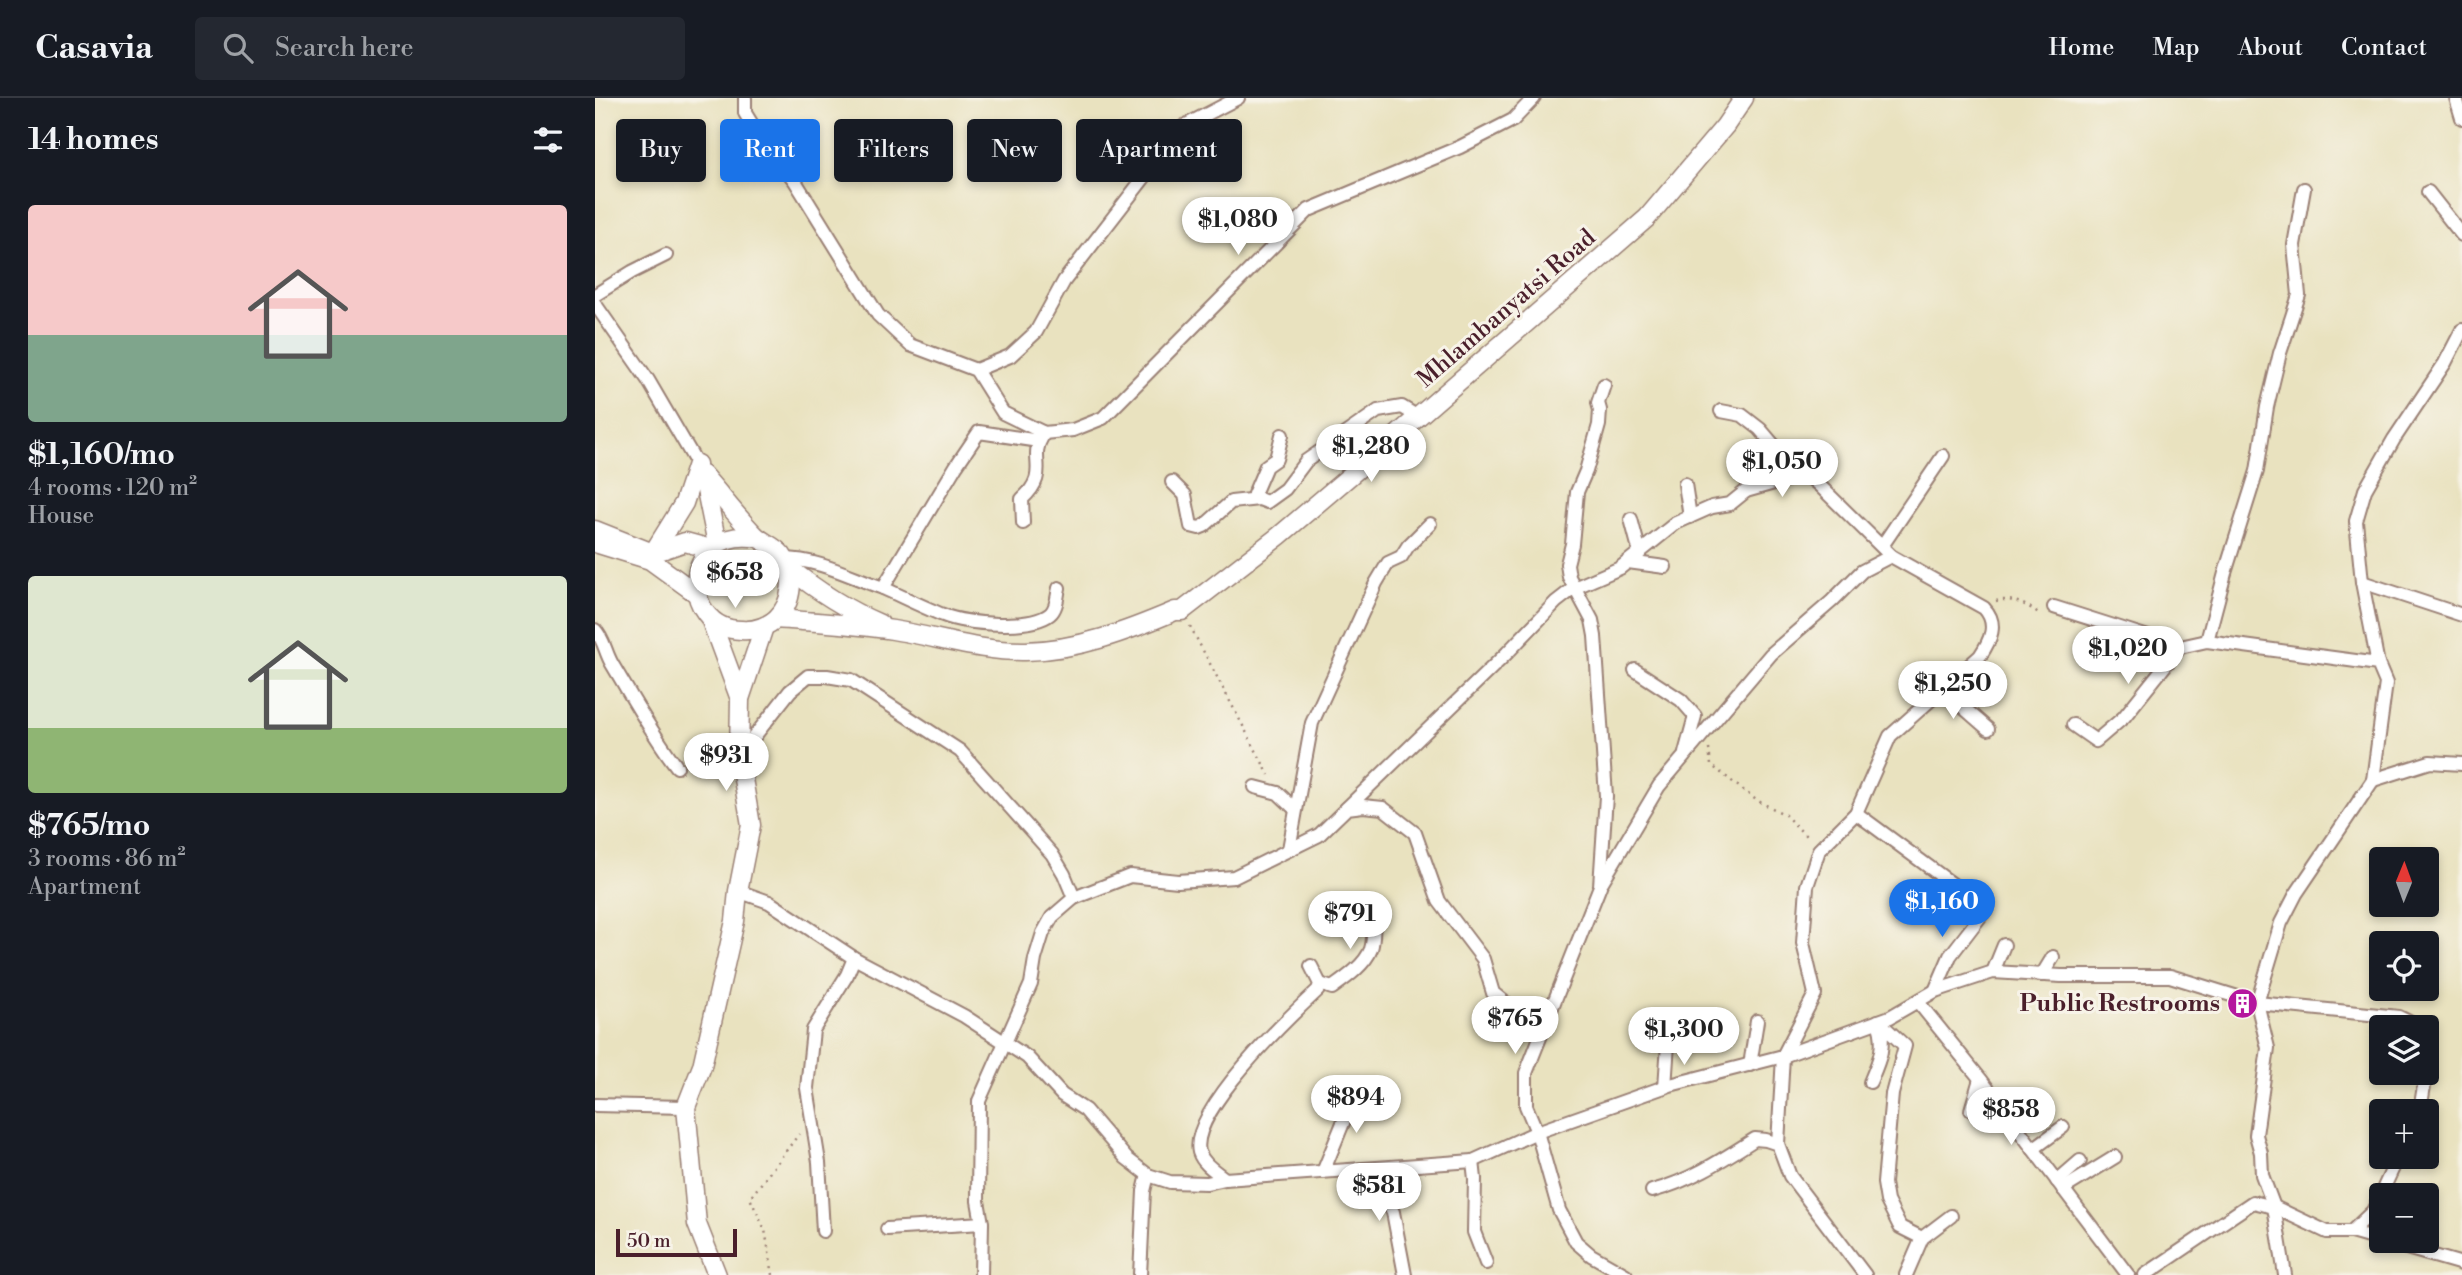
<!DOCTYPE html>
<html lang="en">
<head>
<meta charset="utf-8">
<style>
  :root { --surface:#171b24; --page:#242831; --text:#f1f3f6; --muted:#9ea1a6; --line:#363941; --accent:#1a73e8 }
  body { margin:0; font-family:"Libre Bodoni",serif; background:var(--page); color:var(--text); height:100vh; display:flex; flex-direction:column; font-size:26px; white-space:nowrap }
  * { box-sizing:border-box; margin:0 }
  p { font-size:23px; color:var(--muted) }
  .icon { flex:none; width:38px; height:38px; fill:none; stroke:currentColor; stroke-width:2; stroke-linecap:round; stroke-linejoin:round }
  .map { position:relative; flex:1; overflow:hidden }
  .side { display:flex; flex-direction:column; background:var(--surface); width:595px }
  .side>* { flex:none }
  .banner { position:absolute; left:21px; top:21px; width:665px; height:63px; display:flex; gap:14px }
  .needle { width:46px; rotate:1deg }
  .buttons { position:absolute; left:1774px; top:749px; display:grid; gap:14px }
  .buttons a { display:grid; place-items:center; width:70px; height:70px; border-radius:7px; background:var(--surface); box-shadow:0 4px 10px #0003; font-size:35px }
  .scale { position:absolute; left:21px; bottom:18px; width:121px; box-sizing:border-box; padding-left:7px; border:4px solid #4a1f2b; border-top:0; font-size:19px; line-height:24px; white-space:nowrap; color:#4a1f2b; -webkit-text-stroke:5px #f7f3e8; paint-order:stroke }
  .price { position:absolute; translate:-50% -60px; padding:0 16px; border-radius:24px; background:#fff; color:#222; font-size:23px; line-height:46px; filter:drop-shadow(0 2px 4px #0008) }
  .price::after { content:''; position:absolute; left:50%; top:42px; width:21px; height:16px; margin-left:-10px; background:inherit; clip-path:polygon(0 0,100% 0,50% 100%) }
  .price.current { background:var(--accent); color:#fff }
  ul { padding:0; list-style:none }
  li { display:grid; align-content:center; gap:14px; height:371px; padding:0 28px }
  li span { display:grid; place-items:center; height:217px; border-radius:7px; color:#555 }
  li>.icon { margin-inline-start:auto }
  span .icon { width:126px; height:126px; fill:#fffc; stroke-width:1 }
  li b { font-size:30px }
  h2 { display:flex; justify-content:space-between; align-items:center; height:84px; padding:0 28px; font-size:30px }
  .tag { padding:0 24px; border-radius:7px; background:var(--surface); box-shadow:0 4px 10px #0003; font-size:24px; line-height:63px }
  .tag.current { background:var(--accent); color:#fff }
  header { display:flex; align-items:center; gap:42px; box-sizing:border-box; height:98px; padding:0 35px; background:var(--surface); border-bottom:2px solid var(--line) }
  header strong { font-size:33px }
  nav { display:flex; gap:38px; margin-inline-start:auto; font-size:24px }
  .search { width:490px; height:63px; background:var(--page); display:flex; align-items:center; gap:18px; box-sizing:border-box; padding:0 24px; border-radius:7px; color:var(--muted); font-size:26px }
  main { display:flex; flex:1; min-height:0 }
  .map>svg:first-child { display:block }
</style>
</head>
<body>
<header>
<strong>Casavia</strong>
<div class="search"><svg class="icon" aria-label="search" viewBox="0 0 24 24"><circle cx="10" cy="10" r="6"/><path d="M15 15l6 6"/></svg>Search here</div>
<nav><a>Home</a><a>Map</a><a>About</a><a>Contact</a></nav>
</header>
<main>
<section class="side">
<h2>14 homes<svg class="icon" aria-label="filters" viewBox="0 0 24 24"><path d="M4 7h16M4 17h16"/><circle cx="9" cy="7" r="2"/><circle cx="15" cy="17" r="2"/></svg></h2>
<ul>
<li><span style="background:linear-gradient(#f6c9c9 60%,#7fa58c 0)"><svg class="icon" aria-label="home" viewBox="0 0 24 24"><path d="M3 11l9-7 9 7M6 9v11h12V9"/></svg></span><div><b>$1,160/mo</b><p>4 rooms · 120 m²</p><p>House</p></div></li>
<li><span style="background:linear-gradient(#dfe7d0 70%,#8fb573 0)"><svg class="icon" aria-label="home" viewBox="0 0 24 24"><path d="M3 11l9-7 9 7M6 9v11h12V9"/></svg></span><div><b>$765/mo</b><p>3 rooms · 86 m²</p><p>Apartment</p></div></li>
</ul>
</section>
<div class="map">
<svg width="1867" height="1177" viewBox="0 0 1867 1177">
  <rect width="100%" height="100%" fill="#f7f3e8"/>
  <filter id="ink" filterUnits="userSpaceOnUse"><feTurbulence type="fractalNoise" baseFrequency=".0143" numOctaves="2"/><feDisplacementMap in="SourceGraphic" scale="14" xChannelSelector="R" yChannelSelector="G"/><feConvolveMatrix kernelMatrix="1 2 1 2 8 2 1 2 1" color-interpolation-filters="sRGB"/></filter>
  <filter id="wash" filterUnits="userSpaceOnUse"><feTurbulence type="fractalNoise" baseFrequency=".00686" numOctaves="4" result="noise"/><feDisplacementMap in="SourceGraphic" scale="28" xChannelSelector="R" yChannelSelector="G"/><feGaussianBlur stdDeviation="1.57" result="paint"/><feColorMatrix in="noise" values="0 0 0 0 0 0 0 0 0 0 0 0 0 0 0 0 0 1.4 0 .05"/><feComposite in="paint" operator="in"/></filter>
  <g filter="url(#wash)">
    <rect width="100%" height="100%" fill="#e9e2bf"/>
  </g>
  <g filter="url(#ink)">
    <g fill="none" stroke-linecap="round" stroke-linejoin="round">
      <defs>
        <g id="street">
          <polyline points="150,0 150,15 161,33 200,83 283,217 315,247 381,272 408,315 449,335 478,332 508,320 714,112 865,49 918,22 939,0"/>
          <polyline points="1861,0 1867,20"/>
          <polyline points="1833,94 1867,137"/>
          <polyline points="0,197 37,174 71,157"/>
          <polyline points="0,206 53,282 105,371"/>
          <polyline points="381,272 415,258 441,234 469,183 589,28 643,0"/>
          <polyline points="1009,287 1003,305 1005,312 1004,327 991,373 982,394 977,446 972,466 974,479 997,522 1000,538 1011,698 1005,788 931,975 931,1008 942,1034 964,1112 981,1144 996,1157 1031,1177"/>
          <path d="M 1126,313 L 1147,317 L 1165,331 L 1182,351 L 1226,389 L 1296,458 L 1389,510 C 1404,526 1395,543 1385,558 L 1295,638 L 1261,715 L 1224,752 L 1212,788 L 1208,845 L 1220,896 L 1188,958 L 1183,1046 L 1195,1078 L 1270,1177"/>
          <polyline points="687,337 681,361 671,368 659,396 664,401 672,404 690,391 711,363 783,313 807,309 823,319"/>
          <polyline points="577,384 590,397 596,428 604,430 609,428 636,404 664,401"/>
          <polyline points="1090,386 1095,419"/>
          <polyline points="1151,393 1211,376"/>
          <polyline points="1036,421 1045,455"/>
          <path d="M 428,425 L 427,401 C 456,375 433,361 447,339"/>
          <polyline points="1287,448 1348,358"/>
          <path d="M 189,461 C 223,461 256,479 288,490 L 361,368 L 384,334 L 444,343"/>
          <polyline points="1033,464 1070,469"/>
          <polyline points="1767,484 1867,517"/>
          <path d="M 288,490 C 308,499 328,509 348,517 C 371,526 435,532 455,516 C 462,510 462,499 464,490"/>
          <polyline points="1459,509 1585,549 1612,543 1783,566 1791,585 1778,682 1701,796 1686,825 1662,905 1673,950 1661,1037 1666,1055 1667,1077 1679,1109 1690,1177"/>
          <path d="M 0,532 C 9,541 10,554 17,566 C 38,601 57,636 82,669"/>
          <polyline points="1612,543 1630,475 1662,373 1672,309 1685,255 1704,197 1699,147 1709,91"/>
          <polyline points="1783,566 1767,484 1761,423 1770,392 1799,341 1850,265 1867,232"/>
          <polyline points="1040,572 1086,602 1100,618 1090,655"/>
          <polyline points="1346,590 1393,631"/>
          <polyline points="1478,627 1501,643 1529,619 1585,549"/>
          <polyline points="144,658 195,593 213,578 232,578 256,582 365,653 457,756 469,776 479,800"/>
          <polyline points="1778,682 1835,664 1867,666"/>
          <polyline points="660,689 683,695 700,711"/>
          <polyline points="752,710 768,708 788,710 820,735 844,803 888,861 898,895 924,916 949,931"/>
          <polyline points="1261,715 1391,811 1355,858 1340,893"/>
          <polyline points="694,751 717,625 781,485 793,465 806,459 813,448 835,426"/>
          <polyline points="1007,784 1064,688 1176,556 1237,503 1267,473 1296,458"/>
          <polyline points="143,793 174,804 259,860 369,918 432,959 467,997 490,1012 531,1060 553,1077 575,1084 612,1085 630,1081 878,1063 942,1034 1075,987 1188,958 1295,919 1340,893 1398,874 1466,878 1575,878 1662,905 1804,919 1824,929"/>
          <polyline points="1398,874 1409,847"/>
          <polyline points="1447,877 1458,859"/>
          <path d="M 725,886 L 737,890 C 751,880 770,867 776,851 C 779,842 778,832 779,823"/>
          <polyline points="1323,904 1387,983 1533,1177"/>
          <polyline points="1283,923 1310,948 1297,996 1289,1085 1292,1103 1305,1129 1327,1140 1356,1118"/>
          <polyline points="1155,967 1162,923"/>
          <path d="M 1275,984 C 1284,963 1291,949 1284,927"/>
          <polyline points="1070,989 1073,946"/>
          <polyline points="0,1007 91,1009"/>
          <polyline points="1376,1012 1385,981"/>
          <polyline points="1825,1013 1831,975"/>
          <polyline points="1438,1051 1468,1029"/>
          <polyline points="878,1063 880,1081 879,1134 891,1165"/>
          <polyline points="784,1070 790,1099 798,1114 810,1177"/>
          <polyline points="728,1074 763,988"/>
          <path d="M 630,1081 C 620,1073 608,1066 604,1054 C 594,1014 694,919 723,892 L 725,886 L 716,868"/>
          <polyline points="1462,1083 1485,1063"/>
          <polyline points="1468,1091 1520,1059"/>
          <path d="M 1057,1093 C 1095,1083 1127,1062 1160,1041 L 1171,1042 L 1183,1046"/>
          <polyline points="292,1131 387,1125"/>
          <polyline points="228,1133 224,1064 212,990 218,932 252,877 259,860"/>
          <polyline points="1756,1134 1867,1166"/>
          <polyline points="386,1177 387,1125 383,1103 384,1003 436,886 440,861 448,835 457,819 479,800 535,778 583,783 639,779 724,737 912,555 961,504 979,490 1025,470 1081,425 1117,409 1135,406 1151,393 1161,377 1182,351"/>
          <polyline points="545,1177 549,1093 553,1077"/>
          <polyline points="1311,1177 1327,1140"/>
          <polyline points="1550,1177 1658,1104 1679,1109 1732,1134 1756,1134 1778,1113 1803,1059"/>
        </g>
        <g id="secondary">
          <path d="M 108,377 C 126,397 142,419 161,438 C 169,445 180,448 187,457 C 201,476 198,505 181,521 C 171,529 158,533 146,532 C 83,531 85,427 163,440"/>
          <polyline points="108,377 122,446"/>
          <polyline points="0,432 58,455 90,444 116,451"/>
          <polyline points="0,445 55,462 102,496"/>
          <polyline points="58,455 89,405 102,366"/>
          <path d="M 193,469 C 222,493 250,511 285,526"/>
          <polyline points="115,520 145,601"/>
          <path d="M 181,521 C 219,524 261,526 298,532 C 343,539 385,554 431,553 C 483,552 533,533 580,513 L 587,513 L 684,438 L 756,377 L 1052,120 L 1130,28 L 1149,0"/>
          <polyline points="122,1177 102,1126 91,1009 107,968 140,823 143,793 156,727 144,658 145,601 169,529"/>
        </g>
      </defs>
      <!-- street casing -->
      <use href="#street" stroke="#9a8075" stroke-width="16"/>
      <!-- secondary casing -->
      <use href="#secondary" stroke="#9a8075" stroke-width="21"/>
      <!-- path -->
      <g stroke="#9a8075" stroke-width="2.5" stroke-dasharray="2 5" stroke-linecap="butt">
        <path d="M 1401,503 C 1417,499 1433,507 1446,517"/>
        <polyline points="595,528 674,677"/>
        <polyline points="1114,651 1116,667 1161,702 1189,716 1214,741"/>
        <polyline points="178,1177 170,1132 155,1100 204,1036"/>
      </g>
      <!-- street -->
      <use href="#street" stroke="#fff" stroke-width="12"/>
      <!-- secondary -->
      <use href="#secondary" stroke="#fff" stroke-width="18"/>
    </g>
  </g>
  <!-- icons -->
  <defs>
    <symbol id="building-disc" viewBox="-11 -11 22 22"><circle r="9.5" fill="#b5179e" stroke="#f7f3e8"/><path d="M-4-6H4V6H1V3H-1V6H-4ZM-2.5-4.3h1.7v1.8h-1.7ZM.8-4.3h1.7v1.8H.8ZM-2.5-1h1.7V.8h-1.7ZM.8-1h1.7V.8H.8Z" fill="#fff"/></symbol>
  </defs>
  <g fill-rule="evenodd">
    <use href="#building-disc" x="1630" y="888" width="35" height="35"/>
  </g>
  <g text-anchor="middle" stroke-width="6" stroke-linejoin="round" paint-order="stroke">
    <!-- street labels -->
    <g font-size="24" fill="#4a1f2b" stroke="#f7f3e8">
      <text transform="translate(911 210) rotate(-41)" y="8">Mhlambanyatsi Road</text>
    </g>
    <!-- poi labels -->
    <g font-size="24" font-weight="bold" fill="#4a1f2b" stroke="#f7f3e8" text-anchor="end">
      <text x="1625" y="913">Public Restrooms</text>
    </g>
  </g>
</svg>
<div class="buttons">
<a><svg class="needle" viewBox="-14 -14 28 28"><path d="M0-13l5 13h-10z" fill="#e53935"/><path d="M0 13l5-13h-10z" fill="#9ea1a6"/></svg></a>
<a><svg class="icon" aria-label="locate" viewBox="0 0 24 24"><circle cx="12" cy="12" r="6"/><path d="M12 2v4M12 18v4M2 12h4M18 12h4"/></svg></a>
<a><svg class="icon" aria-label="layers" viewBox="0 0 24 24"><path d="M12 4l9 5-9 5-9-5zM3 14l9 5 9-5"/></svg></a>
<a>+</a>
<a>−</a>
</div>
<div class="scale">50 m</div>
<b class="price" style="left:643px;top:159px">$1,080</b>
<b class="price" style="left:776px;top:386px">$1,280</b>
<b class="price" style="left:1187px;top:401px">$1,050</b>
<b class="price" style="left:140px;top:512px">$658</b>
<b class="price" style="left:1533px;top:588px">$1,020</b>
<b class="price" style="left:1358px;top:623px">$1,250</b>
<b class="price" style="left:131px;top:695px">$931</b>
<b class="price current" style="left:1347px;top:841px">$1,160</b>
<b class="price" style="left:755px;top:853px">$791</b>
<b class="price" style="left:920px;top:958px">$765</b>
<b class="price" style="left:1089px;top:969px">$1,300</b>
<b class="price" style="left:761px;top:1037px">$894</b>
<b class="price" style="left:1416px;top:1049px">$858</b>
<b class="price" style="left:784px;top:1125px">$581</b>
<div class="banner">
<a class="tag">Buy</a>
<a class="tag current">Rent</a>
<a class="tag">Filters</a>
<a class="tag">New</a>
<a class="tag">Apartment</a>
</div>
</div>
</main>
</body>
</html>
